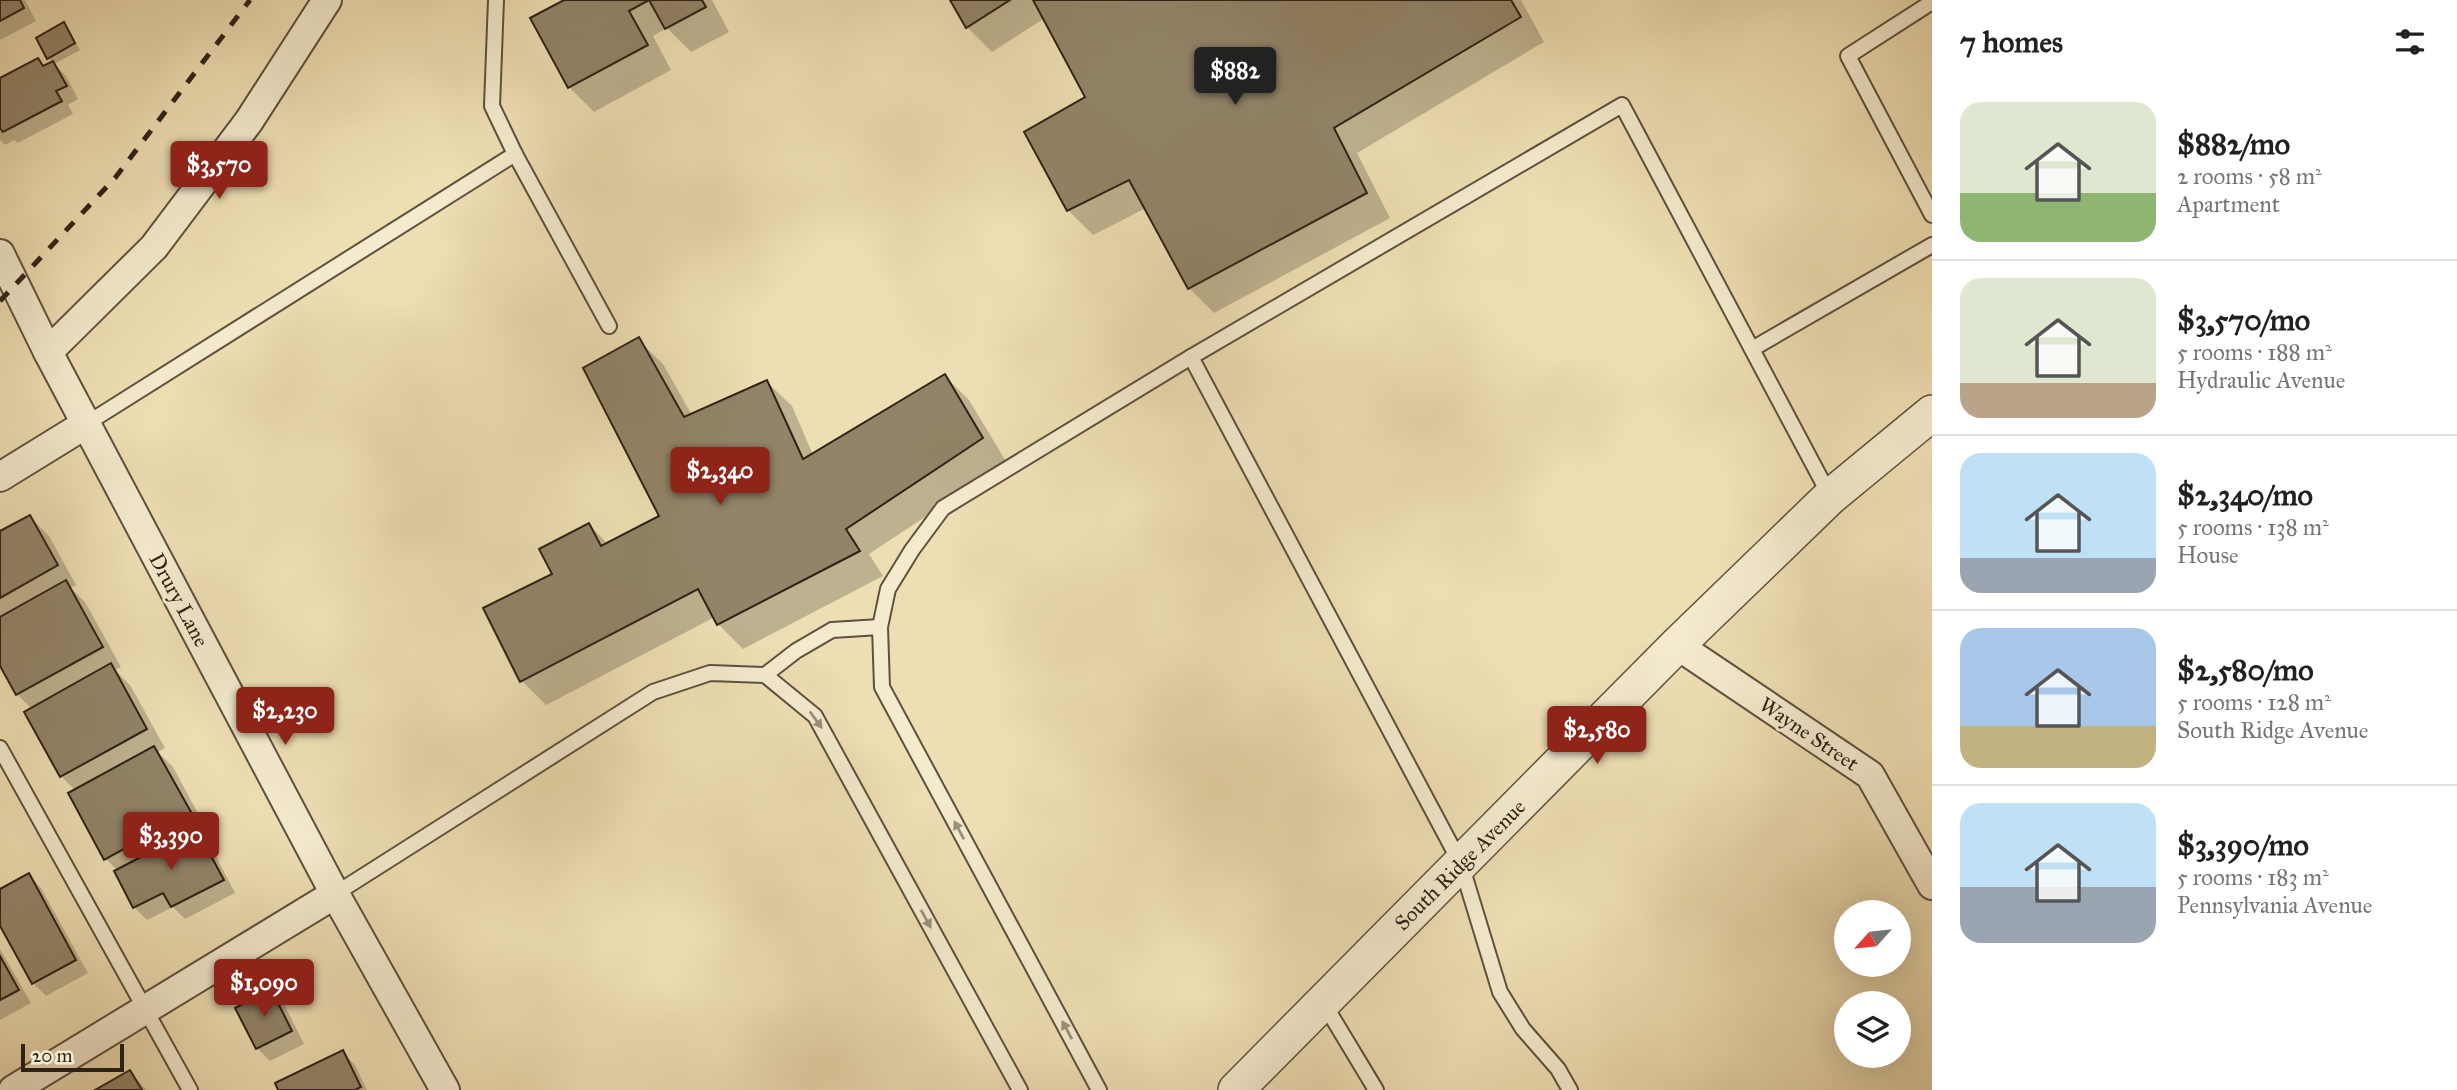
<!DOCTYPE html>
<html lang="en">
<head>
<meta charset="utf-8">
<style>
  :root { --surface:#fff; --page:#f2f2f2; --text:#202124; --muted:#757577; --line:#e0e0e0; --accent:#8f2418 }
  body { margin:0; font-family:"IM FELL Great Primer",serif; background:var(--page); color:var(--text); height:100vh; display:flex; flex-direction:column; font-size:26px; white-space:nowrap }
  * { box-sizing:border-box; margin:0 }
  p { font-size:23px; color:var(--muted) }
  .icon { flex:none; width:38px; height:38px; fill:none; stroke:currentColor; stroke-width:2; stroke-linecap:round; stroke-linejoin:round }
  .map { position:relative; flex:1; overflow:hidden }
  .sheet { display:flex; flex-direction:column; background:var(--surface); width:525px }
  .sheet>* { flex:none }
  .needle { width:46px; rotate:243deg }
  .buttons { position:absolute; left:1834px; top:900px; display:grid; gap:14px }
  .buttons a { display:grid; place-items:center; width:77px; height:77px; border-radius:50%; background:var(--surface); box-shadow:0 7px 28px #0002; font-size:35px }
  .scale { position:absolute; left:21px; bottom:18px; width:103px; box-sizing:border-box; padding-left:7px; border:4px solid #2e2216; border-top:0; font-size:19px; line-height:24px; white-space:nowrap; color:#2e2216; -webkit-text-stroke:5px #f4eace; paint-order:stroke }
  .price { position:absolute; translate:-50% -60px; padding:0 16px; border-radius:7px; background:var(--accent); color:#fff; font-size:23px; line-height:46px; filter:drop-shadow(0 2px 4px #0008) }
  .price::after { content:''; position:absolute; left:50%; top:42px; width:21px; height:16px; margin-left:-10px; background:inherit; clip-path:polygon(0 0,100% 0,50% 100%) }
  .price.active { background:#222; color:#fff }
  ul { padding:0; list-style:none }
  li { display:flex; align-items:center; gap:21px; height:175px; padding:0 28px }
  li+li { border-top:2px solid var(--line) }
  li span { display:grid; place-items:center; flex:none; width:196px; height:140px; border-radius:21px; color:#555 }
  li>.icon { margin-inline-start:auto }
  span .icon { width:84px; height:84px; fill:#fffc; stroke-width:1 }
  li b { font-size:30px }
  h2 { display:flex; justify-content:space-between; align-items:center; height:84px; padding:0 28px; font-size:30px }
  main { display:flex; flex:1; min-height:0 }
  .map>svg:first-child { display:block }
</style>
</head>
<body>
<main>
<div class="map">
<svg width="1932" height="1090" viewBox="0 0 1932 1090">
  <rect width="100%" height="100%" fill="#eedeb3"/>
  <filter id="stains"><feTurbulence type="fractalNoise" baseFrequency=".00286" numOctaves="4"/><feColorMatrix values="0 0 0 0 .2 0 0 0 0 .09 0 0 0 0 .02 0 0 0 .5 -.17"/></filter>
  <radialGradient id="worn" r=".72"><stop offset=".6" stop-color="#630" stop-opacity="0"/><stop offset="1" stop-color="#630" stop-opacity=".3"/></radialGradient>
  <!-- shadow -->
  <g fill="#0003">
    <polygon points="0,0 25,0 36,21 0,40"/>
    <polygon points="568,0 712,0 729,32 691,52 667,28 653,36 671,70 594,112 569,87"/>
    <polygon points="952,0 1521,0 1544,42 1357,153 1390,218 1214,313 1189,288 1146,208 1093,235 1068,210 1087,97 1045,18 992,52 967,27"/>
    <polygon points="63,24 70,31 80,50 54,64 66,76 78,99 68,105 73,114 18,143 14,140 5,145 0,140 0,80 37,60 45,67 53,63 48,58"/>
    <polygon points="638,340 663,364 692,415 767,382 792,406 813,455 945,376 969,400 1007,463 869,554 883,576 743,649 718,624 715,617 546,705 522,681 554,575 589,525 608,544 661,517"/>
    <polygon points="30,517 49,536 76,585 71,588 85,602 121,667 115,670 130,685 165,748 158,752 173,767 208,832 202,836 209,843 235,893 185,919 173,907 147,920 134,907 118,871 106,859 76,791 61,776 26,712 32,709 17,694 0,662 0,533"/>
    <polygon points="29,875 41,888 88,973 46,996 33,983 0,922 0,891"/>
    <polygon points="0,949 31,1003 0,1020"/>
    <polygon points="271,991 284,1004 304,1044 270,1061 257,1048"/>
    <polygon points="342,1052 355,1065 367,1090 280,1090"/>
    <polygon points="130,1072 146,1090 99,1090"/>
  </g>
  <!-- building -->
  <g fill="#928468" stroke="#2e2216" stroke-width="2">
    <polygon points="0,0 20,0 24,8 0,21"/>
    <polygon points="564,0 702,0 706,7 665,29 649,0 629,11 648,45 568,88 530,18"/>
    <polygon points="950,0 1010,0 966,28"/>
    <polygon points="1033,0 1511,0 1521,17 1334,128 1367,193 1188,289 1129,180 1067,211 1024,132 1085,97"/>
    <polygon points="64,22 75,43 47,59 36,38"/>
    <polygon points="38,58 43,66 53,61 67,86 56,91 62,101 3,132 0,128 0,78"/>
    <polygon points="639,337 684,417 767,380 803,459 945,374 983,438 846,529 860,551 717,625 698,589 520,682 483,608 552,574 539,549 589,523 601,546 659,516 583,368"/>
    <polygon points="30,515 58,565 0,598 0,531"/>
    <polygon points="66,580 103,647 16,695 0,666 0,617"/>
    <polygon points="111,663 147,729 60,777 24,712"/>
    <polygon points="154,746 191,812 104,860 68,793"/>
    <polygon points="196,828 224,880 171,907 163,893 133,908 114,871"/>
    <polygon points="29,873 76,960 32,984 0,926 0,889"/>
    <polygon points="0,956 19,990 0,1000"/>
    <polygon points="271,989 292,1031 256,1049 235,1008"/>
    <polygon points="343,1050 361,1087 355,1090 278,1090 275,1083"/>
    <polygon points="130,1070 142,1090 95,1090"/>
  </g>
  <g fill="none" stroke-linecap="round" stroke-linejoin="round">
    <defs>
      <g id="service">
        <polyline points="496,0 492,106 515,154 609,326"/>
        <polyline points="1932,2 1848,56 1932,215"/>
        <polyline points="1752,349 1932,245"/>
        <polyline points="1191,357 1461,864 1500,992 1523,1029 1558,1069 1570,1090"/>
        <polyline points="86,424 515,154"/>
        <polyline points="765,675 796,651 832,630 880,627"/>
        <polyline points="0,748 190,1090"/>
        <polyline points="335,894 653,692 710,673 765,675 815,716 1020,1090"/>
        <polyline points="1323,1002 1376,1090"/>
        <polyline points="1099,1090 882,687 880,627 888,589 912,550 943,508 1191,357 1622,105 1830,496"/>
      </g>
      <g id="minor">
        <polyline points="0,254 48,352 335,894 445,1090"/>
        <polyline points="48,352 154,247 249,121 327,0"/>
        <polyline points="0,477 86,424"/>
        <polyline points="1677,645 1870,775 1932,885"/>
        <polyline points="13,1090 335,894"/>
      </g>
      <polyline id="tertiary" points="1236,1090 1677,645 1830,497 1932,413"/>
    </defs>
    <!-- service casing -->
    <use href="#service" stroke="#5e513d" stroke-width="18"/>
    <!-- minor casing -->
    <use href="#minor" stroke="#5e513d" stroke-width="32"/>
    <!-- tertiary casing -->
    <use href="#tertiary" stroke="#5e513d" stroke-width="38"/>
    <!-- service -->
    <use href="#service" stroke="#f4eace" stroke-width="14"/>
    <!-- minor -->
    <use href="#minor" stroke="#f4eace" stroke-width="28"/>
    <!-- tertiary -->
    <use href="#tertiary" stroke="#f4eace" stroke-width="35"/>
    <!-- rail -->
    <polyline stroke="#2e2216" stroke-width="5" stroke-dasharray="12 12" stroke-linecap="butt" points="0,301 115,178 250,0"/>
  </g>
  <!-- one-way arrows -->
  <defs><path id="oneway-solid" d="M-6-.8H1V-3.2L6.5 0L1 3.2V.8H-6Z" transform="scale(1.75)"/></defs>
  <g fill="#9b907b">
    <use href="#oneway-solid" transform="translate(816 720) rotate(54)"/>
    <use href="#oneway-solid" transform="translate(959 830) rotate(-118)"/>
    <use href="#oneway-solid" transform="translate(926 919) rotate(61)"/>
    <use href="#oneway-solid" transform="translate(1067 1030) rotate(-118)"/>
  </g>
  <g text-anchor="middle" stroke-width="6" stroke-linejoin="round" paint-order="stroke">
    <!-- street labels -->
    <g font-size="21" fill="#2e2216" stroke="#f4eace">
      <text transform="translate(179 600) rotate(62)" y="7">Drury Lane</text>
      <text transform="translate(1809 734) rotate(34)" y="7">Wayne Street</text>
      <text transform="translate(1460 865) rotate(-45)" y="7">South Ridge Avenue</text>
    </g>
  </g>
  <rect width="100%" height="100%" filter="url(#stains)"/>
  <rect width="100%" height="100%" fill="url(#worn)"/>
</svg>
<div class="buttons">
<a><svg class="needle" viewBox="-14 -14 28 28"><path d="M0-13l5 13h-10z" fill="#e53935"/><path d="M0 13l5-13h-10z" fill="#757577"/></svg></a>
<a><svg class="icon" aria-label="layers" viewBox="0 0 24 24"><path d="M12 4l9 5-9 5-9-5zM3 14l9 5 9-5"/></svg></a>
</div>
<div class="scale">20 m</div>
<b class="price active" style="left:1235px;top:107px">$882</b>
<b class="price" style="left:219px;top:201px">$3,570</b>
<b class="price" style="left:720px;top:507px">$2,340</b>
<b class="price" style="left:285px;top:747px">$2,230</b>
<b class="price" style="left:1597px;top:766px">$2,580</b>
<b class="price" style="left:171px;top:872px">$3,390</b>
<b class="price" style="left:264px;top:1019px">$1,090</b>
</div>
<section class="sheet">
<h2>7 homes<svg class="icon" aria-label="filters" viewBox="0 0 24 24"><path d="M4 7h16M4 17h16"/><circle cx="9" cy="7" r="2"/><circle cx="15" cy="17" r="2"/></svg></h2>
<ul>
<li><span style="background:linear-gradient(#dfe7d0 65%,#8fb573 0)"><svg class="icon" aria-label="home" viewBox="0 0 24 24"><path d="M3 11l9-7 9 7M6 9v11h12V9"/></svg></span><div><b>$882/mo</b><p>2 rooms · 58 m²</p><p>Apartment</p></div></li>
<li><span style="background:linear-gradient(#dfe7d0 75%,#b9a48a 0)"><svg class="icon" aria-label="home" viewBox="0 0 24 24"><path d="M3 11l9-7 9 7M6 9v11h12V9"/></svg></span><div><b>$3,570/mo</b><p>5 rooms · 188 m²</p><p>Hydraulic Avenue</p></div></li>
<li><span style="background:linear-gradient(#bfe0f5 75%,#9aa5b1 0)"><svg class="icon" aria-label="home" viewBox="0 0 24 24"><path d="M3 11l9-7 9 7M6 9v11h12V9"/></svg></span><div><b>$2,340/mo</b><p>5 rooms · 138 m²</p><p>House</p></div></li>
<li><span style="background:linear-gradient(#a9c7e8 70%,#c2b280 0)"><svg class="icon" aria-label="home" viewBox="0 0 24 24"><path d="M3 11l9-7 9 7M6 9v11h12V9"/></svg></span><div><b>$2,580/mo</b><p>5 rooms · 128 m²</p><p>South Ridge Avenue</p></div></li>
<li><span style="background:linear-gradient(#bfe0f5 60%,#9aa5b1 0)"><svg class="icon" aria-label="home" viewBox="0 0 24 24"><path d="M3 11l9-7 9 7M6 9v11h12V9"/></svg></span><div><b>$3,390/mo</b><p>5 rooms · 183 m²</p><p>Pennsylvania Avenue</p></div></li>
</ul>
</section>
</main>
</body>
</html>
